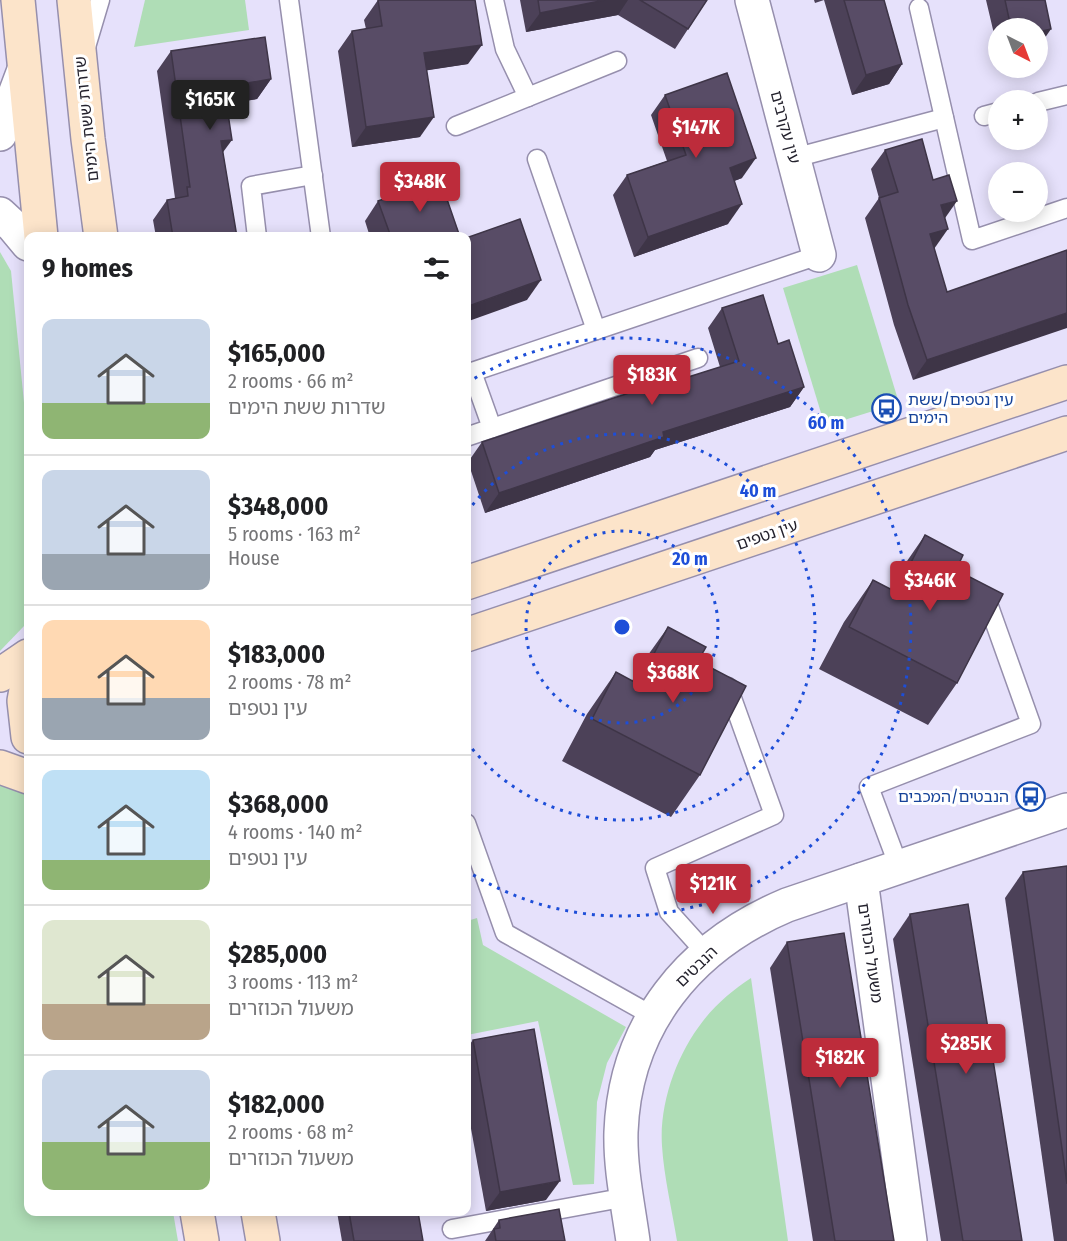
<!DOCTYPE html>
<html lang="en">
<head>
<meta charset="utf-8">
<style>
  :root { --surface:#fff; --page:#f2f2f2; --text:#202124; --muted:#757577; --line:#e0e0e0; --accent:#bd2c3b }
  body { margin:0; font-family:"Fira Sans Condensed","Noto Sans Hebrew",sans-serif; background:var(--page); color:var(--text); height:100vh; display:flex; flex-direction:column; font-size:22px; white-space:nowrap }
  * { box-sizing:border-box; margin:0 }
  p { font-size:20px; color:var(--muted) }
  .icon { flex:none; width:33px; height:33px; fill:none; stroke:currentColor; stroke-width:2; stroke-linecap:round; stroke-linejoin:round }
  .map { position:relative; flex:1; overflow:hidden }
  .details { position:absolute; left:24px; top:232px; width:447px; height:984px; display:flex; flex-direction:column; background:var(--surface); border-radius:12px; box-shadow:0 3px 15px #0003 }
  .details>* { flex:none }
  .needle { width:39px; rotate:138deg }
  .buttons { position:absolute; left:988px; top:18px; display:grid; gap:12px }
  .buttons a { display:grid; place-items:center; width:60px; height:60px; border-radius:50%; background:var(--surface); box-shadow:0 3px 15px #0003; font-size:30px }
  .price { position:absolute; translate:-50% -51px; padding:0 14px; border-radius:6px; background:var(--accent); color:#fff; font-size:20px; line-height:39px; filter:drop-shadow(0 2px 3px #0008) }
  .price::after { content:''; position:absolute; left:50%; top:36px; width:18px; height:14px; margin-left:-9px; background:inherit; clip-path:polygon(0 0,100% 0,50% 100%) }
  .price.on { background:#222; color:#fff }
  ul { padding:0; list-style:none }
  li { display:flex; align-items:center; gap:18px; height:150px; padding:0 18px }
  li+li { border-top:2px solid var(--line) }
  li span { display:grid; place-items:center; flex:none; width:168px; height:120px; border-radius:12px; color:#555 }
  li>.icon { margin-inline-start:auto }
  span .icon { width:72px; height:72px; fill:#fffc; stroke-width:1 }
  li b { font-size:26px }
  h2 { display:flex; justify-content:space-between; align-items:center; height:72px; padding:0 18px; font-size:26px }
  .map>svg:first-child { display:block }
</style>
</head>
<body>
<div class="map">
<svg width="1067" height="1241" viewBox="0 0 1067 1241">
  <rect width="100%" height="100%" fill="#e6e1fb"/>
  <!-- green -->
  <g fill="#afddb6">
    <polygon points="145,0 245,0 249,30 134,47"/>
    <polygon points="0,252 11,271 28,443 28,617 25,625 0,651"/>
    <polygon points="857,265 899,403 825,426 783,288"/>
    <polygon points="0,782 28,795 28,1212 173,1212 178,1241 0,1241"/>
    <polygon points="477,918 483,945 626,1027 607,1063 597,1102 594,1184 573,1185 538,1021 467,1035 467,921"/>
    <path d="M 751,978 L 788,1241 L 677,1241 C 672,1210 664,1177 662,1146 C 659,1103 677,1054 703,1021 C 716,1004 733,990 751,978 Z"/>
  </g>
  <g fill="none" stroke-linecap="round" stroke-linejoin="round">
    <defs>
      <g id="lane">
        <polyline points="289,0 321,237"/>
        <polyline points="494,0 505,49 528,97"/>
        <polyline points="919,8 972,240 1067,208"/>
        <polyline points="86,47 100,0"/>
        <polyline points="1038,102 1067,95"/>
        <polyline points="984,116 999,112"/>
        <polyline points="456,126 617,61"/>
        <polyline points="794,158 944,118"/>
        <polyline points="537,159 596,330"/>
        <polyline points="257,237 251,186 313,175"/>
        <polyline points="472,372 492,428"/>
        <polyline points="466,374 819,255"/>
        <polyline points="466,437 698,358"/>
        <polyline points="466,823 505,933 653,1016"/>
        <polyline points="899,867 869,787 1031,724 986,598"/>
        <polyline points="706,953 669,912 655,868 774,815 728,687"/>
        <polyline points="452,1229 627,1197"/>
      </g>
      <g id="street">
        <polyline points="752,0 819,255"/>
        <polyline points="0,134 24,70"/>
        <polyline points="0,214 13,226 28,244"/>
        <polyline points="861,880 910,1241"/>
        <path d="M 633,1241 C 628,1205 620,1168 621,1132 C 625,1024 690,946 787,905 L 1067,810"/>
      </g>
      <g id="secondary">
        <polyline points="18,0 41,237"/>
        <polyline points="74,0 88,139 101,237"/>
        <polyline points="466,583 1067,382"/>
        <polyline points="466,635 1067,433"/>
        <polyline points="0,675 28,656"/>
        <polyline points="28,679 24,701 28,737"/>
        <polyline points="0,767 28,777"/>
        <polyline points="197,1212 202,1241"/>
        <polyline points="258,1212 263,1241"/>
      </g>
    </defs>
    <!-- lane casing -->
    <use href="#lane" stroke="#968fad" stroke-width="21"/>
    <!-- street casing -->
    <use href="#street" stroke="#968fad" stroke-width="36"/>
    <!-- secondary casing -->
    <use href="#secondary" stroke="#968fad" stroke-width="36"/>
    <!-- lane -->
    <use href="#lane" stroke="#fff" stroke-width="18"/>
    <!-- street -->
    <use href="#street" stroke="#fff" stroke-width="33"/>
    <!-- secondary -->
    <use href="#secondary" stroke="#fce4ca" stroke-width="33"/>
  </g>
  <!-- wall -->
  <g fill="#4c4158">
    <polygon points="378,0 468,64 427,70 420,137 352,147 338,51 352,31 366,29 364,20"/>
    <polygon points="520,0 707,0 688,29 675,49 618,15 526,32"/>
    <polygon points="814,0 884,0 902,64 889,84 852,95 824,0 815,3"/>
    <polygon points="986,0 1045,0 1038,28 999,28 999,55"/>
    <polygon points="171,51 271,79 257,99 227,104 223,152 237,237 156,237 153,220 167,200 175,198 157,71"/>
    <polygon points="665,95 742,178 734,181 728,224 634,257 613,195 627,175 667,161 651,115"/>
    <polygon points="885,150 945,218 934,249 947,292 1067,250 913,380 894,325 865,218 879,198 871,169"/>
    <polygon points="378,201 460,237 370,237 365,221"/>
    <polygon points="722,308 778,344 804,387 790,407 655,450 650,457 485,513 468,462 482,442 720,367 708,328"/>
    <polygon points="925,535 957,683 928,725 819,669 844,622 873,580 890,589 896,577"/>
    <polygon points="668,627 698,661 700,775 671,817 562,761 587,714 616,672 632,681 638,669"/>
    <polygon points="1067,866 1067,1241 1054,1241 1005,898 1023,872"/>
    <polygon points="910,914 1022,1241 941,1241 893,939"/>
    <polygon points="787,942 894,1241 813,1241 770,968"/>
    <polygon points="473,1040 546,1200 486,1211 466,1101 466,1049"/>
    <polygon points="337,1212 418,1212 423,1241 342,1241"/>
    <polygon points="499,1220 565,1241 485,1241"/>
  </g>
  <!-- shaded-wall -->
  <g fill="#3e3547">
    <polygon points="605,0 628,0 618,15 526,32 540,13"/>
    <polygon points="1051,29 1038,48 1038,32"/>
    <polygon points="482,45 468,64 410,73 424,53"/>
    <polygon points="902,64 889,84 852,95 866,75"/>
    <polygon points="271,79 257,99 210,106 224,87"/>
    <polygon points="434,117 420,137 352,147 366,127"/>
    <polygon points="232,140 218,159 221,141"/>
    <polygon points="756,158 742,178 716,188 730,168"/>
    <polygon points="957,201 943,221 941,205"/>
    <polygon points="742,204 728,224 634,257 648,237"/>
    <polygon points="948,229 934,249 930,234"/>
    <polygon points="541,280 527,300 466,322 466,307"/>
    <polygon points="1067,313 1067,328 913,380 927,360"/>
    <polygon points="804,387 790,407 655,450 650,457 485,513 499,493 663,432"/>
    <polygon points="560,1181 546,1200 486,1211 500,1192"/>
  </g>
  <!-- building -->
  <g fill="#584c66" stroke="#3e3547" stroke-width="1.5">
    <polygon points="378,0 475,0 482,45 424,53 434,117 366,127 352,31 382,26"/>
    <polygon points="538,0 605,0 540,13"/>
    <polygon points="640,0 707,0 688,29"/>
    <polygon points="844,0 884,0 902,64 866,75"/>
    <polygon points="1005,0 1045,0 1051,29 1038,32 1038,28 1011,28"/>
    <polygon points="265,37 271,79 224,87 232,140 221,141 237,237 173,237 167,200 188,196 187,187 190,187 171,51"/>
    <polygon points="727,73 756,158 730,168 742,204 648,237 627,175 686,155 665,95"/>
    <polygon points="922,139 933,180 949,175 957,201 941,205 948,229 930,234 947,292 1067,250 1067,313 927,360 908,305 879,198 898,192 885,150"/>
    <polygon points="440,179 460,237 391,237 378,201"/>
    <polygon points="520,219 541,280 466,307 466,238"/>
    <polygon points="763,295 778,344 789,340 804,387 663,432 664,437 499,493 482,442 665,381 666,384 739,361 722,308"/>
    <polygon points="925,535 963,555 956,570 1003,594 957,683 849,627 873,580 896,592"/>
    <polygon points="668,627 706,647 698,661 746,686 700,775 592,719 616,672 638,684"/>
    <polygon points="1067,866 1067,1184 1023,872"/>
    <polygon points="968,904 1022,1241 963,1241 910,914"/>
    <polygon points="844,933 894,1241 835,1241 787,942"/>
    <polygon points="534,1029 560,1181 500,1192 473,1040"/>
    <polygon points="559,1209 565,1241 496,1241 494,1229 500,1228 499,1220"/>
    <polygon points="349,1212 418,1212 423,1241 354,1241"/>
  </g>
  <!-- distance rings -->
  <g fill="none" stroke="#1d4ed8" stroke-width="3" stroke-dasharray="3 6">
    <circle cx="622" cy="627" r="96"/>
    <path d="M467 512A193 193 0 1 1 467 742"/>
    <path d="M467 383A289 289 0 1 1 467 871"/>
  </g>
  <!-- icons -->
  <defs>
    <symbol id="bus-ring" viewBox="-11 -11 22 22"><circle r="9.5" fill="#fff" stroke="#1a4fb4" stroke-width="1.5"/><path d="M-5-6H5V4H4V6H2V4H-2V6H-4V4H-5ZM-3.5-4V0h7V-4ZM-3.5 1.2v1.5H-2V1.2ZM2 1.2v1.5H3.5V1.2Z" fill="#1a4fb4"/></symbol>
  </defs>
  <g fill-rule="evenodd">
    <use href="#bus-ring" x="870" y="392" width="33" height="33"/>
    <use href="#bus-ring" x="1014" y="780" width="33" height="33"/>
  </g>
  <g text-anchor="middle" stroke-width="6" stroke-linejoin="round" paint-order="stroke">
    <!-- street labels -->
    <g font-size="16" fill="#24222d" stroke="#fff">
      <text transform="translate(86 119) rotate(-96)" y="6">שדרות ששת הימים</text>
      <text transform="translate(786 127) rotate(75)" y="6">עין עקרבים</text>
      <text transform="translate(767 534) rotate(-19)" y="6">עין נטפים</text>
      <text transform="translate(871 953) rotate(82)" y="6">משעול הכוזרים</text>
      <text transform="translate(696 966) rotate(-44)" y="6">הנבטים</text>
    </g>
    <!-- transit labels -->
    <g font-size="16" fill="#164399" stroke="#fff" text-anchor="start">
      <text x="908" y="405">עין נטפים/ששת<tspan x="908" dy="18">הימים</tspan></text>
      <text x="1009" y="802" text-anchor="end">הנבטים/המכבים</text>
    </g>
  </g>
  <circle cx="622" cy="627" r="9" fill="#1d4ed8" stroke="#fff" stroke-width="3"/>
  <g font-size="18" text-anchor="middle" font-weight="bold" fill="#1d4ed8" stroke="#fff" stroke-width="6" stroke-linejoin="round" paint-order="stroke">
    <text x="826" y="429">60 m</text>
    <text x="758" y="497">40 m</text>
    <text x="690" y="565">20 m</text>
  </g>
</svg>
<div class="buttons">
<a><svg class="needle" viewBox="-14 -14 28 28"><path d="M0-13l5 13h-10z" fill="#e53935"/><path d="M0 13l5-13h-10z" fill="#757577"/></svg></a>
<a>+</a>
<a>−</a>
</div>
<b class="price on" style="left:210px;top:131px">$165K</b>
<b class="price" style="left:696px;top:159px">$147K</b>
<b class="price" style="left:420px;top:213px">$348K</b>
<b class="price" style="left:652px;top:406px">$183K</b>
<b class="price" style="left:930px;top:612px">$346K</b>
<b class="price" style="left:673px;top:704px">$368K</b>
<b class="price" style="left:713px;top:915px">$121K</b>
<b class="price" style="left:966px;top:1075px">$285K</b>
<b class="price" style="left:840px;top:1089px">$182K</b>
<section class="details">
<h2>9 homes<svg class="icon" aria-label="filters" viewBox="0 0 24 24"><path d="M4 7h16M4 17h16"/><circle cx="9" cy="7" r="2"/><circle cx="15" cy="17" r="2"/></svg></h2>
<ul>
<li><span style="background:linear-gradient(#c9d6e8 70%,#8fb573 0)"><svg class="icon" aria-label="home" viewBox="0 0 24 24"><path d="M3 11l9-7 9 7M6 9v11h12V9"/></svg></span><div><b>$165,000</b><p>2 rooms · 66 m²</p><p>שדרות ששת הימים</p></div></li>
<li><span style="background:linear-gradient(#c9d6e8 70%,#9aa5b1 0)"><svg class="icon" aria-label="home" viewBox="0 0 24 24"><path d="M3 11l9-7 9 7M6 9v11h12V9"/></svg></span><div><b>$348,000</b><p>5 rooms · 163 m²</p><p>House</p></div></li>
<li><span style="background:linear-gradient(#ffd9b3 65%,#9aa5b1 0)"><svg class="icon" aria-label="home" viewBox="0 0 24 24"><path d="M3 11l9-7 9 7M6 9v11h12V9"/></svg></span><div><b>$183,000</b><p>2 rooms · 78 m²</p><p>עין נטפים</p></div></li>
<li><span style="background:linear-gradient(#bfe0f5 75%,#8fb573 0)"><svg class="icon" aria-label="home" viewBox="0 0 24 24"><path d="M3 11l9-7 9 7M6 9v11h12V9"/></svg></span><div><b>$368,000</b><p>4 rooms · 140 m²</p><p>עין נטפים</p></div></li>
<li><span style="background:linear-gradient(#dfe7d0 70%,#b9a48a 0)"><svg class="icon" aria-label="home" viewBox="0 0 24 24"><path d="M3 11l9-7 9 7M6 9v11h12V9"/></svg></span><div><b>$285,000</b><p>3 rooms · 113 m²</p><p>משעול הכוזרים</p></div></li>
<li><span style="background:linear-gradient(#c9d6e8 60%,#8fb573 0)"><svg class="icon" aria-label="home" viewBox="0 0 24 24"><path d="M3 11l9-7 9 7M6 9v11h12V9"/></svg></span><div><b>$182,000</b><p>2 rooms · 68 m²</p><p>משעול הכוזרים</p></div></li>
</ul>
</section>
</div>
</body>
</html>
